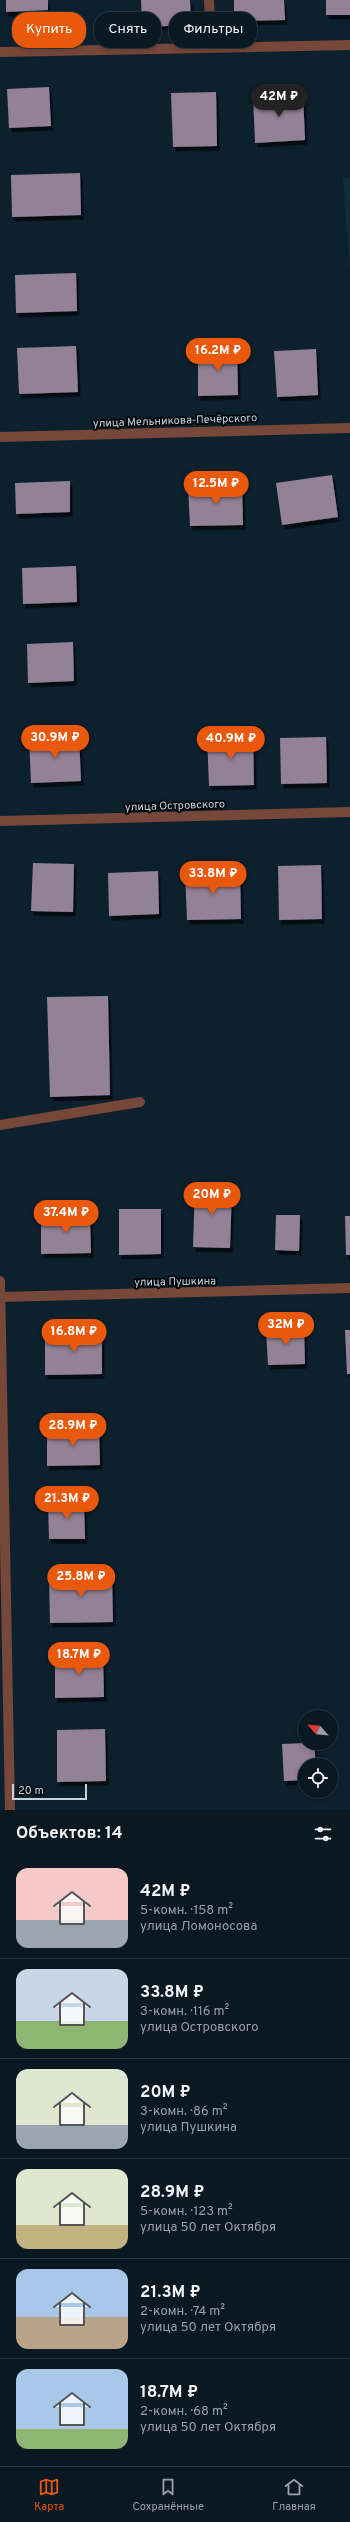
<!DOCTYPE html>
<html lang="ru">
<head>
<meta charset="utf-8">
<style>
  :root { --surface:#0a1822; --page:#13212a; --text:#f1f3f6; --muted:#99a0a5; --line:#2a3740; --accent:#ea580c }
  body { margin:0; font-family:Overpass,sans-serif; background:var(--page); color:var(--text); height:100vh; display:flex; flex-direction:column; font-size:15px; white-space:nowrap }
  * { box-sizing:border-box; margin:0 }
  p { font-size:13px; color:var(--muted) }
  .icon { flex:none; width:22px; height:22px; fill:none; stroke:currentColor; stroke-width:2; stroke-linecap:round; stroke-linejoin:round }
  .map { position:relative; height:1810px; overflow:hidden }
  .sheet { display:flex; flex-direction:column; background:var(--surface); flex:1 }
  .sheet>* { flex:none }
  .banner { position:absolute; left:12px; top:12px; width:326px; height:36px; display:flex; gap:8px }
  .needle { width:26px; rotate:297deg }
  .tools { position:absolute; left:298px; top:1710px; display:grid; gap:8px }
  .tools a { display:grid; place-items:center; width:40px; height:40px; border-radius:50%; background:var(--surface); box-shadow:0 2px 6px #0003,0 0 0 1px var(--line); font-size:20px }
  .scale { position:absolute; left:12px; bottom:10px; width:75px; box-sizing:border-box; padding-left:4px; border:2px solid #c7d3dc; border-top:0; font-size:11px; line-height:14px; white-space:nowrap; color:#c7d3dc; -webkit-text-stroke:3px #03090e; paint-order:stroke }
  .price { position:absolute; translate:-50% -34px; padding:0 9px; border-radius:14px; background:var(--accent); color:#fff; font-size:13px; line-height:26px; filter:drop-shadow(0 1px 2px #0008) }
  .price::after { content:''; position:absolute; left:50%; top:24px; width:12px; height:9px; margin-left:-6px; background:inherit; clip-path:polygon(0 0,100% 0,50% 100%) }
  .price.selected { background:#222; color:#fff }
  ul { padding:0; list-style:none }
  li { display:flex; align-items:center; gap:12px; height:100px; padding:0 16px }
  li+li { border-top:1px solid var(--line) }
  li span { display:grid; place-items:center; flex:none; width:112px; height:80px; border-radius:12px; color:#555 }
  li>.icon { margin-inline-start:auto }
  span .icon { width:48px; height:48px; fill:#fffc; stroke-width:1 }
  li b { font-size:17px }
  h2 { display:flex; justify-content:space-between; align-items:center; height:48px; padding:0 16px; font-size:17px }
  .pill { padding:0 14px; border-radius:16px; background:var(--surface); box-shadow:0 2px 6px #0003,0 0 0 1px var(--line); font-size:14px; line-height:36px }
  .pill.selected { background:var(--accent); color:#fff }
  .tab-bar { display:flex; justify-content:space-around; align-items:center; height:56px; border-top:1px solid var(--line); background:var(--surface); font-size:11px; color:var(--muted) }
  .tab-bar a { display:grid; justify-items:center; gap:2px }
  .tab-bar .selected { color:var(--accent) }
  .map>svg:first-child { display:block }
</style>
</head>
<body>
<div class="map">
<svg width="350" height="1810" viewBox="0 0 350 1810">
  <defs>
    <filter id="shadow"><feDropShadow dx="2.5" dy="4.5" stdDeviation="0" flood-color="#0009"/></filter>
  </defs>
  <rect width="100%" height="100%" fill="#0d202d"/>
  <!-- built -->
  <polygon fill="#132c3d" points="343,178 350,178 350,273"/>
  <!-- building -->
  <g fill="#938195" filter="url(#shadow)">
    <polygon points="6,0 48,0 48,10 6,12"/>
    <polygon points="141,0 190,0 191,25 142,27"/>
    <polygon points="234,0 284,0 285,20 234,21"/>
    <rect x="326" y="0" width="24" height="15"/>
    <polygon points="49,87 51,126 9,128 7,89"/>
    <polygon points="216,92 217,146 173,147 171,93"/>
    <polygon points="303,94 305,140 255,143 253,96"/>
    <polygon points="80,173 81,215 12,217 11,175"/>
    <polygon points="76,273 77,311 16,313 15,275"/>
    <polygon points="76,346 78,392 19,394 17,348"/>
    <polygon points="237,348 238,395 198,396 198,349"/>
    <polygon points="316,349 318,395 277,397 274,351"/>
    <polygon points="332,475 338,517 282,525 276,483"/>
    <polygon points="70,481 70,512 16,514 15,483"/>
    <polygon points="242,484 243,525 190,526 188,486"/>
    <polygon points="76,566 77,602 23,604 22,568"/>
    <polygon points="73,642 74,681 28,683 27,644"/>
    <polygon points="79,735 81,781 31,783 29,737"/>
    <polygon points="253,735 254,785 209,786 207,736"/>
    <polygon points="326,737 327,783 281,784 280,738"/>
    <polygon points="33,863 74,864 73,912 31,911"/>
    <polygon points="321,865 322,919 279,920 278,866"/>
    <polygon points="158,871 159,914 109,916 108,873"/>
    <polygon points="240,871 241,919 187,920 185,872"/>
    <polygon points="108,996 110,1095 50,1097 47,997"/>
    <polygon points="195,1185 232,1186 230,1248 193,1247"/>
    <polygon points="119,1209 161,1209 161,1254 119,1255"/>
    <polygon points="41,1215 90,1215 91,1253 41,1254"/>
    <polygon points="276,1215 300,1215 299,1251 275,1250"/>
    <polygon points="345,1216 350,1216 350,1255 346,1255"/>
    <polygon points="304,1328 305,1364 268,1365 266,1329"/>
    <polygon points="345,1330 350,1330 350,1374 347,1374"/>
    <polygon points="102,1331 102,1374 45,1375 45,1333"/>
    <polygon points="99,1428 100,1465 47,1466 47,1429"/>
    <polygon points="84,1501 85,1539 49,1539 48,1502"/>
    <polygon points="112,1574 113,1622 50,1623 49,1575"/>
    <polygon points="103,1654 104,1697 55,1698 55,1655"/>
    <polygon points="105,1729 106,1781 57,1782 57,1730"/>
    <polygon points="305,1743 314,1743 316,1765 305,1765 305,1780 284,1781 282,1744"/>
  </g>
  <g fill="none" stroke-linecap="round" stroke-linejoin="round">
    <!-- minor -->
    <g stroke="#77473a" stroke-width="10">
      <polyline points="209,0 211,48"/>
      <polyline points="0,52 350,45"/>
      <polyline points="0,437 350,428"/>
      <polyline points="0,821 350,812"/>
      <polyline points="0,1125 140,1102"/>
      <polyline points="0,1281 10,1810"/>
      <polyline points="0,1297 350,1288"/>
    </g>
  </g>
  <g text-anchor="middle" stroke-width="4" stroke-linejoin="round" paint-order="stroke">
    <!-- street labels -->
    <g font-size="11" fill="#c7d3dc" stroke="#03090e">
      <text transform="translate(175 420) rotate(-2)" y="4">улица Мельникова-Печёрского</text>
      <text transform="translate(175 805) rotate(-2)" y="4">улица Островского</text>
      <text transform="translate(175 1281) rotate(-1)" y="4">улица Пушкина</text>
    </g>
  </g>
</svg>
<div class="tools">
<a><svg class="needle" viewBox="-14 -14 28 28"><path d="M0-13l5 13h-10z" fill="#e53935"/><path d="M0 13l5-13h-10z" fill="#99a0a5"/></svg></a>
<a><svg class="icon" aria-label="locate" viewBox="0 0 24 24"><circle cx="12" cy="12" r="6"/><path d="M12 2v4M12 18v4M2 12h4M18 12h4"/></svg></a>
</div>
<div class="scale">20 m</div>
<b class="price selected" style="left:279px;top:118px">42M ₽</b>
<b class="price" style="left:218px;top:372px">16.2M ₽</b>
<b class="price" style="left:216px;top:505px">12.5M ₽</b>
<b class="price" style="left:55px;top:759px">30.9M ₽</b>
<b class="price" style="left:231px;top:760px">40.9M ₽</b>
<b class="price" style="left:213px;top:895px">33.8M ₽</b>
<b class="price" style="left:212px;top:1216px">20M ₽</b>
<b class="price" style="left:66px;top:1234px">37.4M ₽</b>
<b class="price" style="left:286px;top:1346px">32M ₽</b>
<b class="price" style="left:74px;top:1353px">16.8M ₽</b>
<b class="price" style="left:73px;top:1447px">28.9M ₽</b>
<b class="price" style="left:67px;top:1520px">21.3M ₽</b>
<b class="price" style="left:81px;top:1598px">25.8M ₽</b>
<b class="price" style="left:79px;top:1676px">18.7M ₽</b>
<div class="banner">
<a class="pill selected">Купить</a>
<a class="pill">Снять</a>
<a class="pill">Фильтры</a>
</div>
</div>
<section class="sheet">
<h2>Объектов: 14<svg class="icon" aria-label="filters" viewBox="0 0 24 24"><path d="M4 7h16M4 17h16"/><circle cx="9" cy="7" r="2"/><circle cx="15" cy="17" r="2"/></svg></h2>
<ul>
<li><span style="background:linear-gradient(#f6c9c9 65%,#9aa5b1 0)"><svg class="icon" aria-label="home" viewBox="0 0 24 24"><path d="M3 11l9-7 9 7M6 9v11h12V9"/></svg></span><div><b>42M ₽</b><p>5-комн. · 158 m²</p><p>улица Ломоносова</p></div></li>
<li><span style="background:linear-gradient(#c9d6e8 65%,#8fb573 0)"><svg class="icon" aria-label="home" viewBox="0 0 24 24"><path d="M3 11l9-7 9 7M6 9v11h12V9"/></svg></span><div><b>33.8M ₽</b><p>3-комн. · 116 m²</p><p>улица Островского</p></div></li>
<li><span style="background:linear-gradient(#dfe7d0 70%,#9aa5b1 0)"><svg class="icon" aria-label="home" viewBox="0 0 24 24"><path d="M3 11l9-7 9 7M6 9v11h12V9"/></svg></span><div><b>20M ₽</b><p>3-комн. · 86 m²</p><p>улица Пушкина</p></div></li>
<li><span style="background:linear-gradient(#dfe7d0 70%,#c2b280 0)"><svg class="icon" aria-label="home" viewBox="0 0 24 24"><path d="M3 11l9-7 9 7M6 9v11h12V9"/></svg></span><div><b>28.9M ₽</b><p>5-комн. · 123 m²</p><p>улица 50 лет Октября</p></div></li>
<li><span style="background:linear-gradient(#a9c7e8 60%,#b9a48a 0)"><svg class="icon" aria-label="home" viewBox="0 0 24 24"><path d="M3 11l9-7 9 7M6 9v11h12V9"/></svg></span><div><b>21.3M ₽</b><p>2-комн. · 74 m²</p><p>улица 50 лет Октября</p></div></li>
<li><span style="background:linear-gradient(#a9c7e8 75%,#8fb573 0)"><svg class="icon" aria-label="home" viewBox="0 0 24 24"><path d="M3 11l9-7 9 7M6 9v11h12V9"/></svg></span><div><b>18.7M ₽</b><p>2-комн. · 68 m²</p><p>улица 50 лет Октября</p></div></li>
</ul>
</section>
<nav class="tab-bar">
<a class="selected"><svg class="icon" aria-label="map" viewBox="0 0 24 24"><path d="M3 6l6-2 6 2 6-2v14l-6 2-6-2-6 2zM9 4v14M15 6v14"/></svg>Карта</a>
<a><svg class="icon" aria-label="saved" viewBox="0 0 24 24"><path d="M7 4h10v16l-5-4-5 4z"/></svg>Сохранённые</a>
<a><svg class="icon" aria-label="home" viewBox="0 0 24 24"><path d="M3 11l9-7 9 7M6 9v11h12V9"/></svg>Главная</a>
</nav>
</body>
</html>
